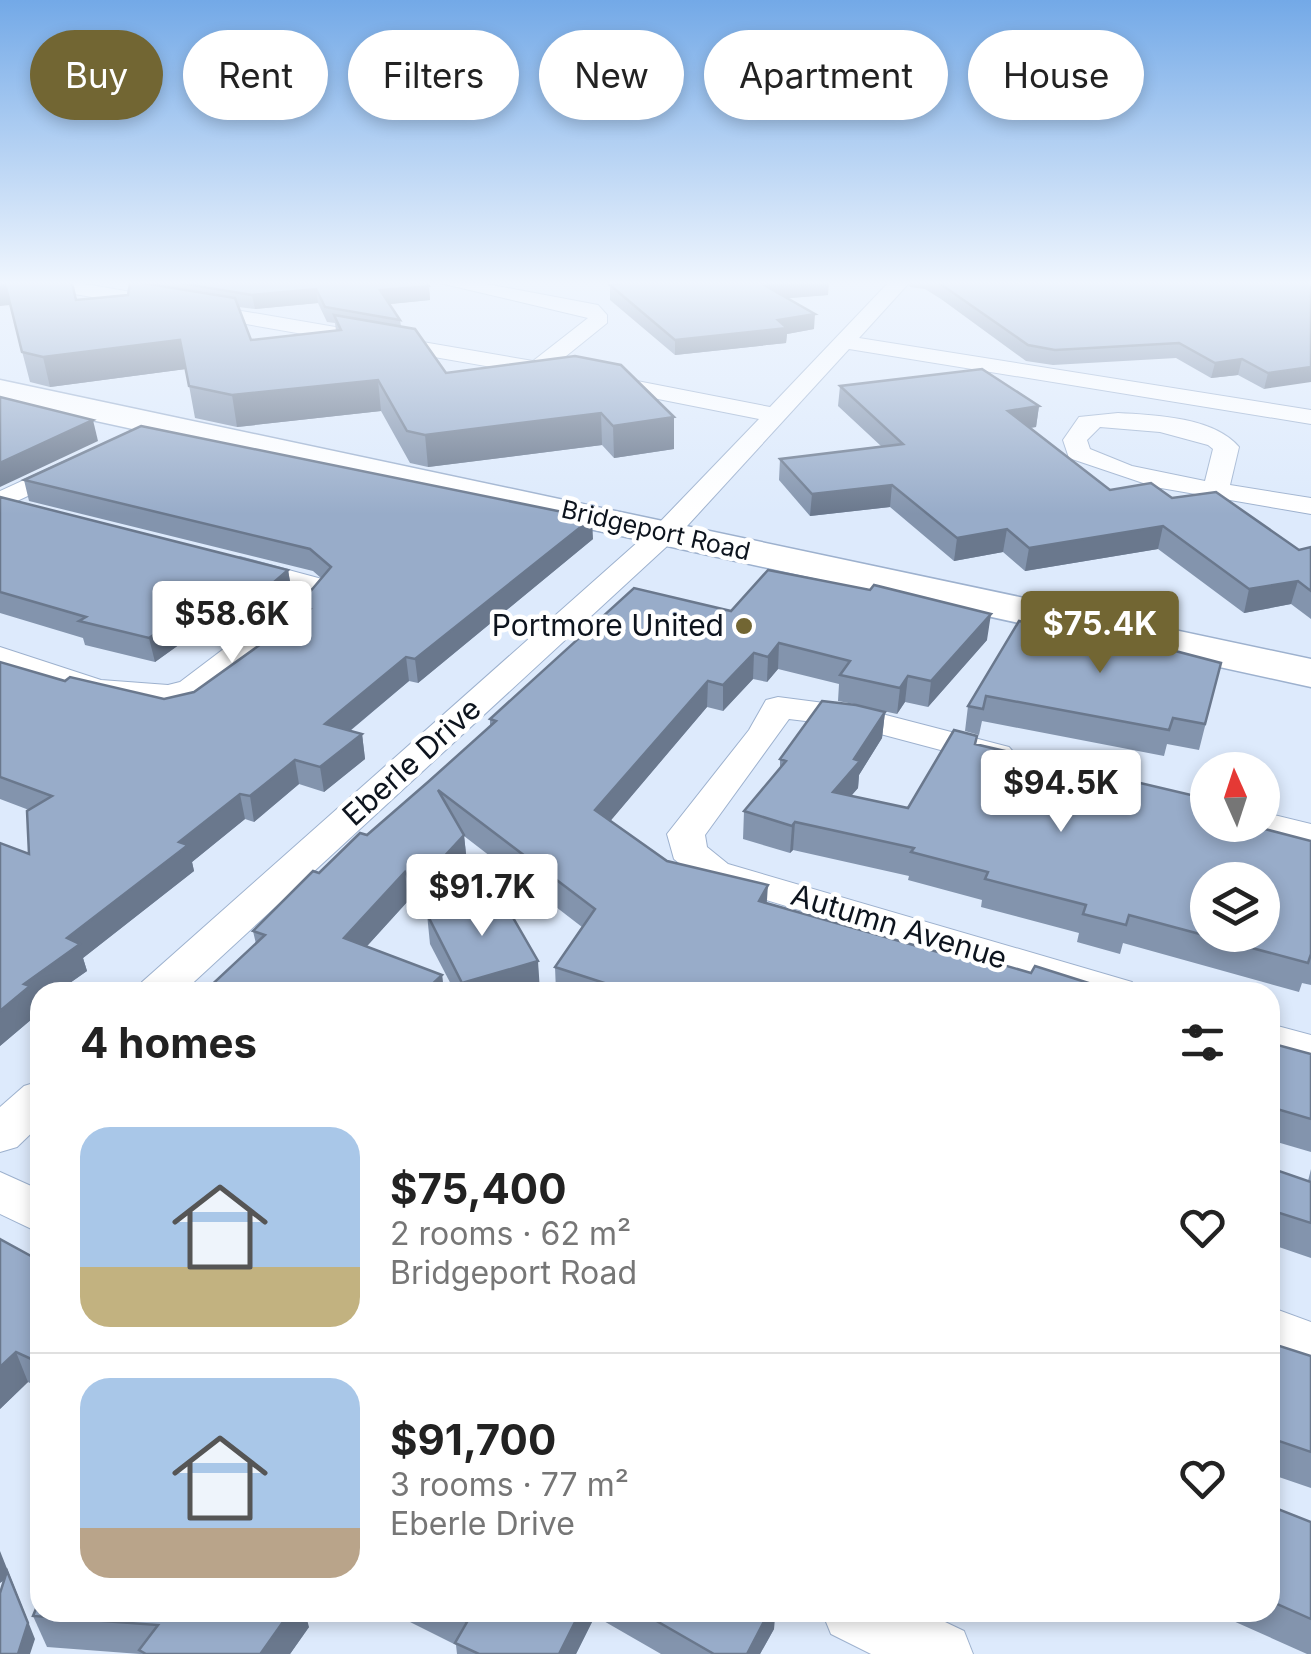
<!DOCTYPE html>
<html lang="en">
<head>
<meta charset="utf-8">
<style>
  :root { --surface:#fff; --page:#f2f2f2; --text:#222; --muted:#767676; --line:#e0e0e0; --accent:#726633 }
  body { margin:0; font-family:Inter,sans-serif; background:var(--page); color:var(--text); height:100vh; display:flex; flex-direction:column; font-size:38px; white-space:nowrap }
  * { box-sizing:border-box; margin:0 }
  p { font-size:32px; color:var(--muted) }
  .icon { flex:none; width:55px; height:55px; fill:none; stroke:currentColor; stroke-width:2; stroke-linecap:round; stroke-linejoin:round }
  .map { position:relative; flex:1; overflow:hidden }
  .drawer { position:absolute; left:30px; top:982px; width:1250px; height:640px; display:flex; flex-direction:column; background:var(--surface); border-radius:30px; box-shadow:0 5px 15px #0003 }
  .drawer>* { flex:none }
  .hud { position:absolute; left:30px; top:30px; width:1252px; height:90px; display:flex; gap:20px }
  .needle { width:65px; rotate:357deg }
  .buttons { position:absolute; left:1190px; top:752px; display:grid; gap:20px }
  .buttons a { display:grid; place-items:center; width:90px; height:90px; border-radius:50%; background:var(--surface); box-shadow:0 5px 15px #0003; font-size:50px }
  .price { position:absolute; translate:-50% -85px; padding:0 22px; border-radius:10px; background:#fff; color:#222; font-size:32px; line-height:65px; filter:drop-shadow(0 2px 5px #0008) }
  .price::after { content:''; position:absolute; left:50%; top:60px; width:30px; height:22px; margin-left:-15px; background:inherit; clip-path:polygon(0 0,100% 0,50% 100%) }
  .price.selected { background:var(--accent); color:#fff }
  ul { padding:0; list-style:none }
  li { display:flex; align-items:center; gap:30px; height:250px; padding:0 50px }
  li+li { border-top:2px solid var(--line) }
  li span { display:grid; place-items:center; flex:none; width:280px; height:200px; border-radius:30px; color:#555 }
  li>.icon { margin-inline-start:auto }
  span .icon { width:120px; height:120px; fill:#fffc; stroke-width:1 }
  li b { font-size:42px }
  h2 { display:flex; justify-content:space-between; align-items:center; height:120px; padding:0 50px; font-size:42px }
  .chip { padding:0 35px; border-radius:45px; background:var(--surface); box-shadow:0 5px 15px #0003; font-size:35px; line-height:90px }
  .chip.selected { background:var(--accent); color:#fff }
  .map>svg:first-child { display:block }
</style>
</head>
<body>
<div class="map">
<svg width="1311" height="1654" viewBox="0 0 1311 1654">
  <rect width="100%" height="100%" fill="#ddeafc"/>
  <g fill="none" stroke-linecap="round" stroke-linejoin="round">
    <defs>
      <g id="street">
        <polygon points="36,283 79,283 533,361 588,318 440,283 481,283 598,305 607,315 607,323 555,365 770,407 888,283 909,283 859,338 1311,410 1311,424 849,349 677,537 183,992 136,992 142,982 657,525 759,419 537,375 46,289"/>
        <path d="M 1118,413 C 1154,415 1214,417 1239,447 L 1230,485 L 1311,498 L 1311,514 L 1155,487 L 1069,458 L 1063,440 L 1079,417 ZM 1100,427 L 1160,432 L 1208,445 L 1213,449 L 1205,481 L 1132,466 L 1090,449 L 1087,440 Z"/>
        <polygon points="70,459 79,462 83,467 79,472 0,509 0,491"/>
        <polygon points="240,557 322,579 329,595 204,696 168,705 95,699 0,668 0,647 101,680 168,685 180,682 299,592 230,572 226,566"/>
        <polygon points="778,697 855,707 1009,747 1015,754 1009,761 997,765 854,727 789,719 705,835 707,847 728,864 1132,982 1138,992 1070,992 700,880 674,859 667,834 749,730 766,700"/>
        <polygon points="1262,812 1311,824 1311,847 1249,831 1245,825 1262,825"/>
        <polygon points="1270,1024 1311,1035 1311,1067 1270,1055"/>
        <polygon points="40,1081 40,1125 17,1147 0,1152 0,1107 24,1086"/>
        <polygon points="0,1172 40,1190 40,1233 0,1214"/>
        <polygon points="1270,1307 1311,1322 1311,1368 1270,1353"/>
        <polygon points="822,1612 924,1612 964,1631 973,1654 871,1654 831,1634"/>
      </g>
      <polygon id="secondary" points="0,380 1311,659 1311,687 0,400"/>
    </defs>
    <!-- street casing -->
    <use href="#street" stroke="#9db1ce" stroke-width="2"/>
    <!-- secondary casing -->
    <use href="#secondary" stroke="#9db1ce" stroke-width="3"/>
    <!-- street -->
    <use href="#street" fill="#fff" fill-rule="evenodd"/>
    <!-- secondary -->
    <use href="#secondary" fill="#fff" fill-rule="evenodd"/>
  </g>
  <!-- wall -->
  <g fill="#8394ad" fill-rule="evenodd">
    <path d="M 0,283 L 76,300 L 128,295 L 130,283 L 427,283 L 429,286 L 430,300 L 389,304 L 400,320 L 401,326 L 446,373 L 575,356 L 674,449 L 614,458 L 602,445 L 428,467 L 410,463 L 381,411 L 237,427 L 195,418 L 186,369 L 50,387 L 30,382 L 10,305 ZM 318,303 L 327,322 L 335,323 L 336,331 L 251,340 L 238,307 L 255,309 Z"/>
    <polygon points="909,283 1311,283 1264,389 1238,375 1211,378 1176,358 1053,365 1026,361 941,299 925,289 910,287"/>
    <polygon points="610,285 828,295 788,298 814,329 787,334 786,343 675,355 610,300"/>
    <polygon points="840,386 1039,406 1036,427 1030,428 1110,490 1172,498 1299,550 1311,547 1311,619 1291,604 1244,613 1158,549 1025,571 1003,552 954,561 890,507 810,516 779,480 780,459 881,446 838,406"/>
    <polygon points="24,480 593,539 418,683 409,681 350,731 362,734 365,759 324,792 299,784 254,822 245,819 192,862 194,871 83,958 87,971 57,992 40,992 37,1008 39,1013 0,1046 29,854 29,810 0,799 0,662 65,681 164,699 194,692 299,617 298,606 321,578 313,571 29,501"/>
    <polygon points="0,497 288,570 292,593 262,620 226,611 155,662 85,645 83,638 0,613"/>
    <polygon points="731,611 987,640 928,707 905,702 897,714 860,706 885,712 882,738 859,775 858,788 851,796 908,808 976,744 1257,827 1311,841 1311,985 1302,983 1299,992 1123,943 1120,954 1077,942 1079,933 981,907 982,900 908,880 909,876 793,850 790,853 743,839 744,811 780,769 780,759 854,704 838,701 839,684 778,669 767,682 753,679 723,711 707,707 610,821 667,861 767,903 945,954 1117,992 556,992 555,967 582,927 464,836 467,863 417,918 408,901 367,946 442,975 444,992 204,992 256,944 253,931 319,873 367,835 490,726 490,719"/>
    <polygon points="1019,621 1221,663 1199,750 1167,744 1164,756 982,721 979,735 965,731 968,706"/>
    <polygon points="427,914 540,991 535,992 455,992 430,944"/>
    <polygon points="1270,1043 1311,1054 1311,1152 1270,1140"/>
    <polygon points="1270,1168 1308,1181 1311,1169 1311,1258 1270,1244"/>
    <polygon points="40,1261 40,1388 28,1382 0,1409"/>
    <polygon points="1270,1343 1311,1356 1311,1488 1270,1474"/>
    <polygon points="1270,1506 1311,1522 1311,1654 1307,1654 1213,1612 1270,1612"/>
    <polygon points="404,1612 775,1612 774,1629 760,1654 661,1654 595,1616 576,1654 457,1654 456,1645 406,1620"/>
    <polygon points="33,1616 309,1627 290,1654 140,1654 47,1647"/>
  </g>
  <!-- shaded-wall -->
  <g fill="#6a788d">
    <polygon points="0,283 4,283 10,305 0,306"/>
    <polygon points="804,283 829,283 828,295 766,300 766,286"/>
    <polygon points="429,286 430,300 381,305 380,290"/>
    <polygon points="316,289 318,303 255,309 252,295"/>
    <polygon points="815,314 814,329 787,334 786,343 675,355 675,340"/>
    <polygon points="180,340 186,369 50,387 43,357"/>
    <polygon points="1242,359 1238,375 1211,378 1215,363"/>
    <polygon points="1311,367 1311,382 1264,389 1268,373"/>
    <polygon points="378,380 381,411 237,427 232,395"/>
    <polygon points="1039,406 1036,427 1005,431 1008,411"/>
    <polygon points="601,413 602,445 428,467 425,435"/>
    <polygon points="674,417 674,449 614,458 613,426"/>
    <polygon points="93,420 98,441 0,487 0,463"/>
    <polygon points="892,485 890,507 810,516 812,494"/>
    <polygon points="592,518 593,539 418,683 415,659"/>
    <polygon points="1163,526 1158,549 1025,571 1029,548"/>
    <polygon points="1007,529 1003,552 954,561 957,538"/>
    <polygon points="288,570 292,593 262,620 258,596"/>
    <polygon points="1298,581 1291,604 1244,613 1249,589"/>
    <polygon points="222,588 226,611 155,662 149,638"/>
    <polygon points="991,614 987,640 928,707 931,681"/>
    <polygon points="779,643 778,669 767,682 768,657"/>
    <polygon points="754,653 753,679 723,711 723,685"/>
    <polygon points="406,657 409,681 328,749 325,724"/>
    <polygon points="908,676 905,702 897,714 900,688"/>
    <polygon points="708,681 707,707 596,838 595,810"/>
    <polygon points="885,712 882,738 859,775 858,788 831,819 833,792"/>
    <polygon points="362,734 365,759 324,792 320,767"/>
    <polygon points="295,760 299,784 254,822 250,796"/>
    <polygon points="240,794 245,819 192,862 194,871 83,958 87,971 57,992 40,992 40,1005 37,1008 39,1013 0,1046 0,1011 67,938 179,842"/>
    <polygon points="795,822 793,850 790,853 792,826"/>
    <polygon points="464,835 467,863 417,918 414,889"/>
    <polygon points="405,872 408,901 348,967 344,938"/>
    <polygon points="768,885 766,914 759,901"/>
    <polygon points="538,961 540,991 535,992 463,992 462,983"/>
    <polygon points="442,975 444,992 424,992"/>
    <polygon points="16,1352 28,1382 0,1409 0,1367"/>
    <polygon points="0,1551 35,1639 30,1654 18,1654 10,1577 0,1583"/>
    <polygon points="290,1612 305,1612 309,1627 290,1654 261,1654"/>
    <polygon points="580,1612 595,1612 595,1616 576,1654 559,1654"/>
    <polygon points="769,1612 775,1612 774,1629 760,1654 747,1654"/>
  </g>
  <!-- building -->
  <g fill="#98acc9" stroke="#6a788d" stroke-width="2.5" fill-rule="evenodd">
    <polygon points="5,283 72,283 76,300 128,295 130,283 142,283 235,298 251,340 341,330 334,315 415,329 446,373 575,356 621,365 674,417 613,426 601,413 425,435 407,431 378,380 232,395 189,386 180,340 43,357 22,352"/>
    <polygon points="180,283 427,283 429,286 380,290 400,320 325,307 316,289 252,295"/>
    <polygon points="624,283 804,283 766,286 815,314 778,320 787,328 675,340 610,285"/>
    <polygon points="939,283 1311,283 1311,367 1268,373 1242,359 1215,363 1179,343 1055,350 1028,345"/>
    <polygon points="982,369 1039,406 1008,411 1110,490 1151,483 1172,498 1216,492 1299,550 1311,547 1311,591 1298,581 1249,589 1163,526 1029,548 1007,529 957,538 892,485 812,494 780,459 903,444 840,386"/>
    <polygon points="0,397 93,420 0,463"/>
    <polygon points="141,426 592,518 415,659 406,657 325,724 362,734 320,767 295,760 250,796 240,794 179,842 188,845 67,938 80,944 24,984 30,986 0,1011 0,843 29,854 27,811 52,796 0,777 0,662 65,681 70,677 164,699 194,692 310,609 298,606 331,567 310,549 24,480"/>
    <polygon points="0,497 288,570 258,596 222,588 149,638 79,621 86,617 0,592"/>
    <polygon points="768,570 870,590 874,585 991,614 931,681 908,676 900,688 840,675 850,661 779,643 768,657 754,653 723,685 708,681 595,810 667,861 768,885 759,901 945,954 948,949 1031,973 1035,966 1117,992 632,992 555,967 595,909 438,790 464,835 414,889 405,872 344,938 442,975 424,992 204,992 265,935 253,931 313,871 319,873 360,833 367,835 428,782 496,721 490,719 634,588 731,611"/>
    <polygon points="1057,620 1221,663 1205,724 1173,718 1169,730 986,696 983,709 968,706 1019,621 1052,628"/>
    <path d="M 822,701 L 856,705 L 885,712 L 854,759 L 860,761 L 833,792 L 908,808 L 954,730 L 977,736 L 975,744 L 1208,799 L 1208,825 L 1257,825 L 1257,827 L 1311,841 L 1311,954 L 1308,963 L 1129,915 L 1126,925 L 1083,914 L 1086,905 L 985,879 L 988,872 L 911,852 L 914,848 L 795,822 L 792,826 L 744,811 L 786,761 L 780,759 ZM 1208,880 L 1262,880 L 1262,935 L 1208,935 Z"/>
    <polygon points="500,895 538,961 462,983 427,914"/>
    <polygon points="1270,1043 1311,1054 1311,1119 1270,1107"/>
    <polygon points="1270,1168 1311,1182 1311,1223 1270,1210"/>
    <polygon points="0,1239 40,1261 40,1363 16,1352 0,1367"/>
    <polygon points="1270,1343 1311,1356 1311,1452 1270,1438"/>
    <polygon points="1270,1506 1311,1522 1311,1619 1270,1601"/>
    <polygon points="7,1571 28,1623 18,1654 0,1654 0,1593"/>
    <polygon points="40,1599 40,1612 290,1612 261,1653 263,1654 146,1654 139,1650 158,1625 33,1616"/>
    <polygon points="447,1612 580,1612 559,1654 479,1654 455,1643 467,1622"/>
    <polygon points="641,1612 769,1612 747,1654 714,1654"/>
  </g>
  <!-- sky -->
  <linearGradient id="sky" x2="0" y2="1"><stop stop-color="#73a9e7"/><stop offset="0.55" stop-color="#f0f6fe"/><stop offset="1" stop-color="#f0f6fe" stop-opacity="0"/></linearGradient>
  <rect width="1311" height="514" fill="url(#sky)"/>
  <!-- markers -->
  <circle fill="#726633" stroke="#fff" stroke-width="4" cx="744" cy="626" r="10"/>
  <g text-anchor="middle" stroke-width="9" stroke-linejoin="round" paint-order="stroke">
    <!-- far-street labels -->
    <g font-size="25" fill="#0d141e" stroke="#fff">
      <text transform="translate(656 530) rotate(13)" y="9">Bridgeport Road</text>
    </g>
    <!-- poi labels -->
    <g font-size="30" fill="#0d141e" stroke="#fff" text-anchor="end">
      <text x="724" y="636">Portmore United</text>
    </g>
    <!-- street labels -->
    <g font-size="30" fill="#0d141e" stroke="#fff">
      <text transform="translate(412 762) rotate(-42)" y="10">Eberle Drive</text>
      <text transform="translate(899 927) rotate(17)" y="10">Autumn Avenue</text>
    </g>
  </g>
</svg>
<div class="buttons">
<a><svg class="needle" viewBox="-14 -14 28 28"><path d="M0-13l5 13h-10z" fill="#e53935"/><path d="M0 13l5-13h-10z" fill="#767676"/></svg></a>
<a><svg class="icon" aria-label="layers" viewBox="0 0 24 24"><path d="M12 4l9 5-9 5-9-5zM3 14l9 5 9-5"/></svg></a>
</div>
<b class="price" style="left:232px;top:666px">$58.6K</b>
<b class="price selected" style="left:1100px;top:676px">$75.4K</b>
<b class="price" style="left:1061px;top:835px">$94.5K</b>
<b class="price" style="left:482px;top:939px">$91.7K</b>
<div class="hud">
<a class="chip selected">Buy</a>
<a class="chip">Rent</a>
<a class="chip">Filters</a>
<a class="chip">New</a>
<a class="chip">Apartment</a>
<a class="chip">House</a>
</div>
<section class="drawer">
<h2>4 homes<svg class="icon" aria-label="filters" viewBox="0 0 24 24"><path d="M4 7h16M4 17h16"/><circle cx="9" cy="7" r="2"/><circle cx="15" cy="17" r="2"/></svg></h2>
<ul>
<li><span style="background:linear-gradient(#a9c7e8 70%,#c2b280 0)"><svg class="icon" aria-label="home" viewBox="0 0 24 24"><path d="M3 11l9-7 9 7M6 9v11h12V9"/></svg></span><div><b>$75,400</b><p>2 rooms · 62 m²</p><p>Bridgeport Road</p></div><svg class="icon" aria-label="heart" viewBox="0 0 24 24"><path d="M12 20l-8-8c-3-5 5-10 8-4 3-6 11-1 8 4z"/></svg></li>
<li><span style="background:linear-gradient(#a9c7e8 75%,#b9a48a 0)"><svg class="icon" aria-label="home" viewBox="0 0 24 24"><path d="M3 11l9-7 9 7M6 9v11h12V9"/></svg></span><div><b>$91,700</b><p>3 rooms · 77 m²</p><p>Eberle Drive</p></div><svg class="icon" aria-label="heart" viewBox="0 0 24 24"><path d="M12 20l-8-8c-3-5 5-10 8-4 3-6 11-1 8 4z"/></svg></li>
</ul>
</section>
</div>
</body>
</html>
